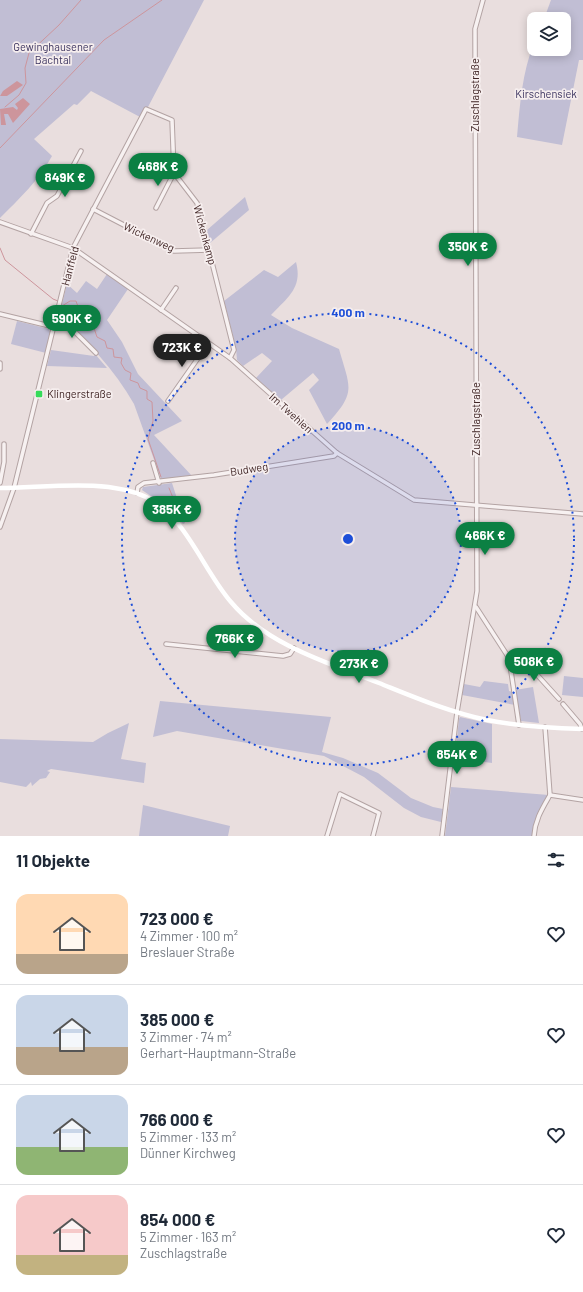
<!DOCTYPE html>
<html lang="de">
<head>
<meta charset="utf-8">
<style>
  :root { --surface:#fff; --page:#f6f6f7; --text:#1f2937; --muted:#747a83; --line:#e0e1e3; --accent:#0b8043 }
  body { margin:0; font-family:Barlow,sans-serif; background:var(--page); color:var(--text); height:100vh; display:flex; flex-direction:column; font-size:15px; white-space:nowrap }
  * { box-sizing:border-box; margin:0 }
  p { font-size:13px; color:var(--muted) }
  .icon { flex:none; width:22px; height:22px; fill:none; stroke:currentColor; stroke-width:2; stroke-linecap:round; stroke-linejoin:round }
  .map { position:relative; height:836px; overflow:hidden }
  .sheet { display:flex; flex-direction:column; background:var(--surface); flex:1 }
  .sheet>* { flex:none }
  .buttons { position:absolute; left:527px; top:12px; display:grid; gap:8px }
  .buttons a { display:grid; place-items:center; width:44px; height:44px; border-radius:8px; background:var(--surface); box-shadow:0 2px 10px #0003; font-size:20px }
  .price { position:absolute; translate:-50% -34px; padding:0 9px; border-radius:14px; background:var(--accent); color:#fff; font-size:13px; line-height:26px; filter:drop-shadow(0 1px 2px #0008) }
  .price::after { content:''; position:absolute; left:50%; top:24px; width:12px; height:9px; margin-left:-6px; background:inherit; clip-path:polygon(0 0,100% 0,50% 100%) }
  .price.on { background:#222; color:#fff }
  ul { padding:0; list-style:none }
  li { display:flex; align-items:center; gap:12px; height:100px; padding:0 16px }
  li+li { border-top:1px solid var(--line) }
  li span { display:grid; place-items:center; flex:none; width:112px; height:80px; border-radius:12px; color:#555 }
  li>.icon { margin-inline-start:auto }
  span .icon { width:48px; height:48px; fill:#fffc; stroke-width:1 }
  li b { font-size:17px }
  h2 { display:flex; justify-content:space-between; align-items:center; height:48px; padding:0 16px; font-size:17px }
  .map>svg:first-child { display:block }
</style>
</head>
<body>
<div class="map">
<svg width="583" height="836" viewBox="0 0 583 836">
  <rect width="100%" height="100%" fill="#e9dede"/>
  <!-- green -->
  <g fill="#c1bed4">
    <path d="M 0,0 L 204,0 L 148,107 L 146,107 L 140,117 L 91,91 L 77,105 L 74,104 L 34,139 L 52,156 C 39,180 19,199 0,218 Z"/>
    <path d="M 551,0 L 583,0 L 583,60 L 579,60 L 562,145 L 517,137 C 520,104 522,73 534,43 L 534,49 L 564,49 L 564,19 L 544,19 Z"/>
    <polygon points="245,197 249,210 210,243 207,230"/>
    <path d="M 296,262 C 303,288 287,298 271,315 L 292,328 L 339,349 C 350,388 357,392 327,424 L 309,390 L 319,380 L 313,373 L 281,400 L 256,378 L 272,361 L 262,353 L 243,366 L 237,360 L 236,348 L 224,301 L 264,270 L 278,277 Z"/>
    <path d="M 107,274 L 128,289 L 107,320 L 122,342 L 138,374 L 182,421 L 154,435 L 192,476 L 161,479 L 134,404 C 115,370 86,341 60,312 L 67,284 L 77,293 L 86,281 L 97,289 Z"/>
    <polygon points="17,321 49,329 50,332 46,353 11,344"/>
    <polygon points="51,350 94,356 95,354 107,368 47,366"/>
    <polygon points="172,483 185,523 183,524 167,507 142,490 143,487"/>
    <polygon points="564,676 583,678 583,697 562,695"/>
    <polygon points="484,681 508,684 509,691 513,692 515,705 462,695 464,684 480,687"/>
    <polygon points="533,687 539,723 521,721 515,690"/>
    <polygon points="160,701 331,717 322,752 343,758 378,773 411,798 433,807 443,809 441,822 421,817 404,808 364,777 324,756 177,731 153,737"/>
    <polygon points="460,717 492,724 492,763 455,758 459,719"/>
    <polygon points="129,723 121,759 146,763 144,783 51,769 47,771 50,772 46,778 40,779 32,786 31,782 26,787 0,782 0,739 93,742 108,733"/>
    <path d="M 451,787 L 549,795 C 541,808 534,820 533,836 L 445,836 Z"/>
    <polygon points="143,805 230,826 228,836 139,836"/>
  </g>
  <!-- water -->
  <g fill="#cd959c">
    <polygon points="17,81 23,85 7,96 0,96 3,91"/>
    <polygon points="23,98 30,104 13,123 8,114 4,114 6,125 1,125 0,109 13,107 17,110 18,108 15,104"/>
  </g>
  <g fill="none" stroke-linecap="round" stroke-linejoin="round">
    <!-- stream -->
    <g stroke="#cd959c" stroke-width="1">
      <polyline points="5,107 19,95 26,83 25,68 29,53 59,25 81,0"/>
      <polyline points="0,148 104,40 162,0"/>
      <polyline points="0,248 5,260 53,299 58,301"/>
      <path d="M 62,306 L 70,301 L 76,301 C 78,309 85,313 86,321 L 93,325 L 97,337 L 105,341 L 107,348 L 113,349 L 114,357 L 122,358 L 121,363 L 125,370 L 131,373 L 130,380 L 138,383 L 140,388 L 147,391 L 147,399 L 152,402 L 153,421 L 148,439 L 161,477"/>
      <polyline points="169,488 180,515"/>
    </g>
    <defs>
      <g id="street">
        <polyline points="156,208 174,173"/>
        <polyline points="93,209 174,251 209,250"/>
        <polyline points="0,222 73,248 230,358 337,453 414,500 583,514"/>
        <polyline points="31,234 47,203 57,196 81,151"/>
        <polyline points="161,310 176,288"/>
        <polyline points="0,314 54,327"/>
        <polyline points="57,314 96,353"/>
        <polyline points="0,363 0,369"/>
        <polyline points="168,401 208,344"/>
        <polyline points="153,463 159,483"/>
        <polyline points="0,483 4,462 4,444"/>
        <polyline points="137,493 138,487 144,483 214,475 334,456 337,453"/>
        <polyline points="0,527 14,488 73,248 146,109 172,120 174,173 197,203 234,350 230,358"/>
        <polyline points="476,607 509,658 519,725"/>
        <polyline points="166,644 283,656 290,654 294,648"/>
        <polyline points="509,658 511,657 530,667 559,699"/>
        <polyline points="563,704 580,724 582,729"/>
        <polyline points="545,727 550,795"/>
        <polyline points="550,795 583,800"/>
        <polyline points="327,836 340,794 379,813 373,836"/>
        <polyline points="442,836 457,712 477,591 475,29 483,0"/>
        <path d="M 534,836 C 535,820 542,809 550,795"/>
      </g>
    </defs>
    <!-- street casing -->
    <use href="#street" stroke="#b3a3a3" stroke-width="5.5"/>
    <!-- street -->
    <use href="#street" stroke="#f7f1f1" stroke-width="3.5"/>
    <!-- secondary -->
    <path stroke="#fff" stroke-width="4.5" d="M 0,488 C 44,488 105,478 146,497 C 185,515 203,570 231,602 C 267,645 328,663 379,683 C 414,697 449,712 487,720 C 518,726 551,728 583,729"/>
  </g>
  <!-- distance rings -->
  <circle cx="348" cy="539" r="113" fill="#1d4ed8" fill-opacity=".12"/>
  <g fill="none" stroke="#1d4ed8" stroke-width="2" stroke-dasharray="2 4">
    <circle cx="348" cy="539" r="113"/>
    <circle cx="348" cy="539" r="226"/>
  </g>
  <!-- markers -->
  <rect fill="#36db5a" stroke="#f6eeee" stroke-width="1.5" x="35" y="390" width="8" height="8" rx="2"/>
  <g text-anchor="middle" stroke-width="3.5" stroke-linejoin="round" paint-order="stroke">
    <!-- park labels -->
    <g font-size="11" fill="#3a325e" stroke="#f6eeee">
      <text x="53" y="51">Gewinghausener<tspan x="53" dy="13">Bachtal</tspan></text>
      <text x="546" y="98">Kirschensiek</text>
    </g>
    <!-- street labels -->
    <g font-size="11" fill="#412626" stroke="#f6eeee">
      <text transform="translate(475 95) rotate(-90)" y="4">Zuschlagstraße</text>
      <text transform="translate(205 235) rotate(75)" y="4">Wickenkamp</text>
      <text transform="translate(149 237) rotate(25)" y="4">Wickenweg</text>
      <text transform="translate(70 266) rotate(-75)" y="4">Hanffeld</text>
      <text transform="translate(291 413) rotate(42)" y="4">Im Twehlen</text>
      <text transform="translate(476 419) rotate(-90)" y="4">Zuschlagstraße</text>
      <text transform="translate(249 469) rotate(-9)" y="4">Budweg</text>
    </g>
    <!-- poi labels -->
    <g font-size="11" fill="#412626" stroke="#f6eeee" text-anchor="start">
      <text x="47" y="398">Klingerstraße</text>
    </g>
  </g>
  <circle cx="348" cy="539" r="6" fill="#1d4ed8" stroke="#f6eeee" stroke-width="2"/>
  <g font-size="12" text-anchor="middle" font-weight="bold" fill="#1d4ed8" stroke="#f6eeee" stroke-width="3.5" stroke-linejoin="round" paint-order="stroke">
    <text x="348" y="317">400 m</text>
    <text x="348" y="430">200 m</text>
  </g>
</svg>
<div class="buttons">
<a><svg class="icon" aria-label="layers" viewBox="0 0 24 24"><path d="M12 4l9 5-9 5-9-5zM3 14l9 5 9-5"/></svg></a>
</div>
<b class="price" style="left:158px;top:187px">468K €</b>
<b class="price" style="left:65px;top:198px">849K €</b>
<b class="price" style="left:468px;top:267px">350K €</b>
<b class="price" style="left:72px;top:339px">590K €</b>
<b class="price on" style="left:182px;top:368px">723K €</b>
<b class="price" style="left:172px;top:530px">385K €</b>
<b class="price" style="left:485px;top:556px">466K €</b>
<b class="price" style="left:235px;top:659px">766K €</b>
<b class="price" style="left:534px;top:682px">508K €</b>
<b class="price" style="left:359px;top:684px">273K €</b>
<b class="price" style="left:457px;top:775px">854K €</b>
</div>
<section class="sheet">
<h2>11 Objekte<svg class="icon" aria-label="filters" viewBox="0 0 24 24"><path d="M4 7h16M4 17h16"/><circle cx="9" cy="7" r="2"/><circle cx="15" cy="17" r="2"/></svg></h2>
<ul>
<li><span style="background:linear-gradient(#ffd9b3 75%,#b9a48a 0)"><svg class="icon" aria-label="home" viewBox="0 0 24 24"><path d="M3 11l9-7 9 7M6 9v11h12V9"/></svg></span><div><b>723 000 €</b><p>4 Zimmer · 100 m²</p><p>Breslauer Straße</p></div><svg class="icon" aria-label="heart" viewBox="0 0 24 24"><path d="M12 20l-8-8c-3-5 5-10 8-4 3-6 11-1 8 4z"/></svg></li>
<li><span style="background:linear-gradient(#c9d6e8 65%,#b9a48a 0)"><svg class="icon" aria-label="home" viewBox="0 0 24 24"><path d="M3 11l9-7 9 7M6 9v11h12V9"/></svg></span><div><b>385 000 €</b><p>3 Zimmer · 74 m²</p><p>Gerhart-Hauptmann-Straße</p></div><svg class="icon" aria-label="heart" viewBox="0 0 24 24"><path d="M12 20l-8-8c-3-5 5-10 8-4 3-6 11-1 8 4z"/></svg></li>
<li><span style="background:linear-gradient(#c9d6e8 65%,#8fb573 0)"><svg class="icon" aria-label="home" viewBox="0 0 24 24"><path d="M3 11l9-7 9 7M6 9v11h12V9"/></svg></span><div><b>766 000 €</b><p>5 Zimmer · 133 m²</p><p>Dünner Kirchweg</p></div><svg class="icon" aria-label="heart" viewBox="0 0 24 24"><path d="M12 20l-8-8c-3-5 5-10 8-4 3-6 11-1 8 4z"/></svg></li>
<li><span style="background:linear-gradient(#f6c9c9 75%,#c2b280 0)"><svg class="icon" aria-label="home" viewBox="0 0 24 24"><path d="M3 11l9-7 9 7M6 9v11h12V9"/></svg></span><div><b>854 000 €</b><p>5 Zimmer · 163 m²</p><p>Zuschlagstraße</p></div><svg class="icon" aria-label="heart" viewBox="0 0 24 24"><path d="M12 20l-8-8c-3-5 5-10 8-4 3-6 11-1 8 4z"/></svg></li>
</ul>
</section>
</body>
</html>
